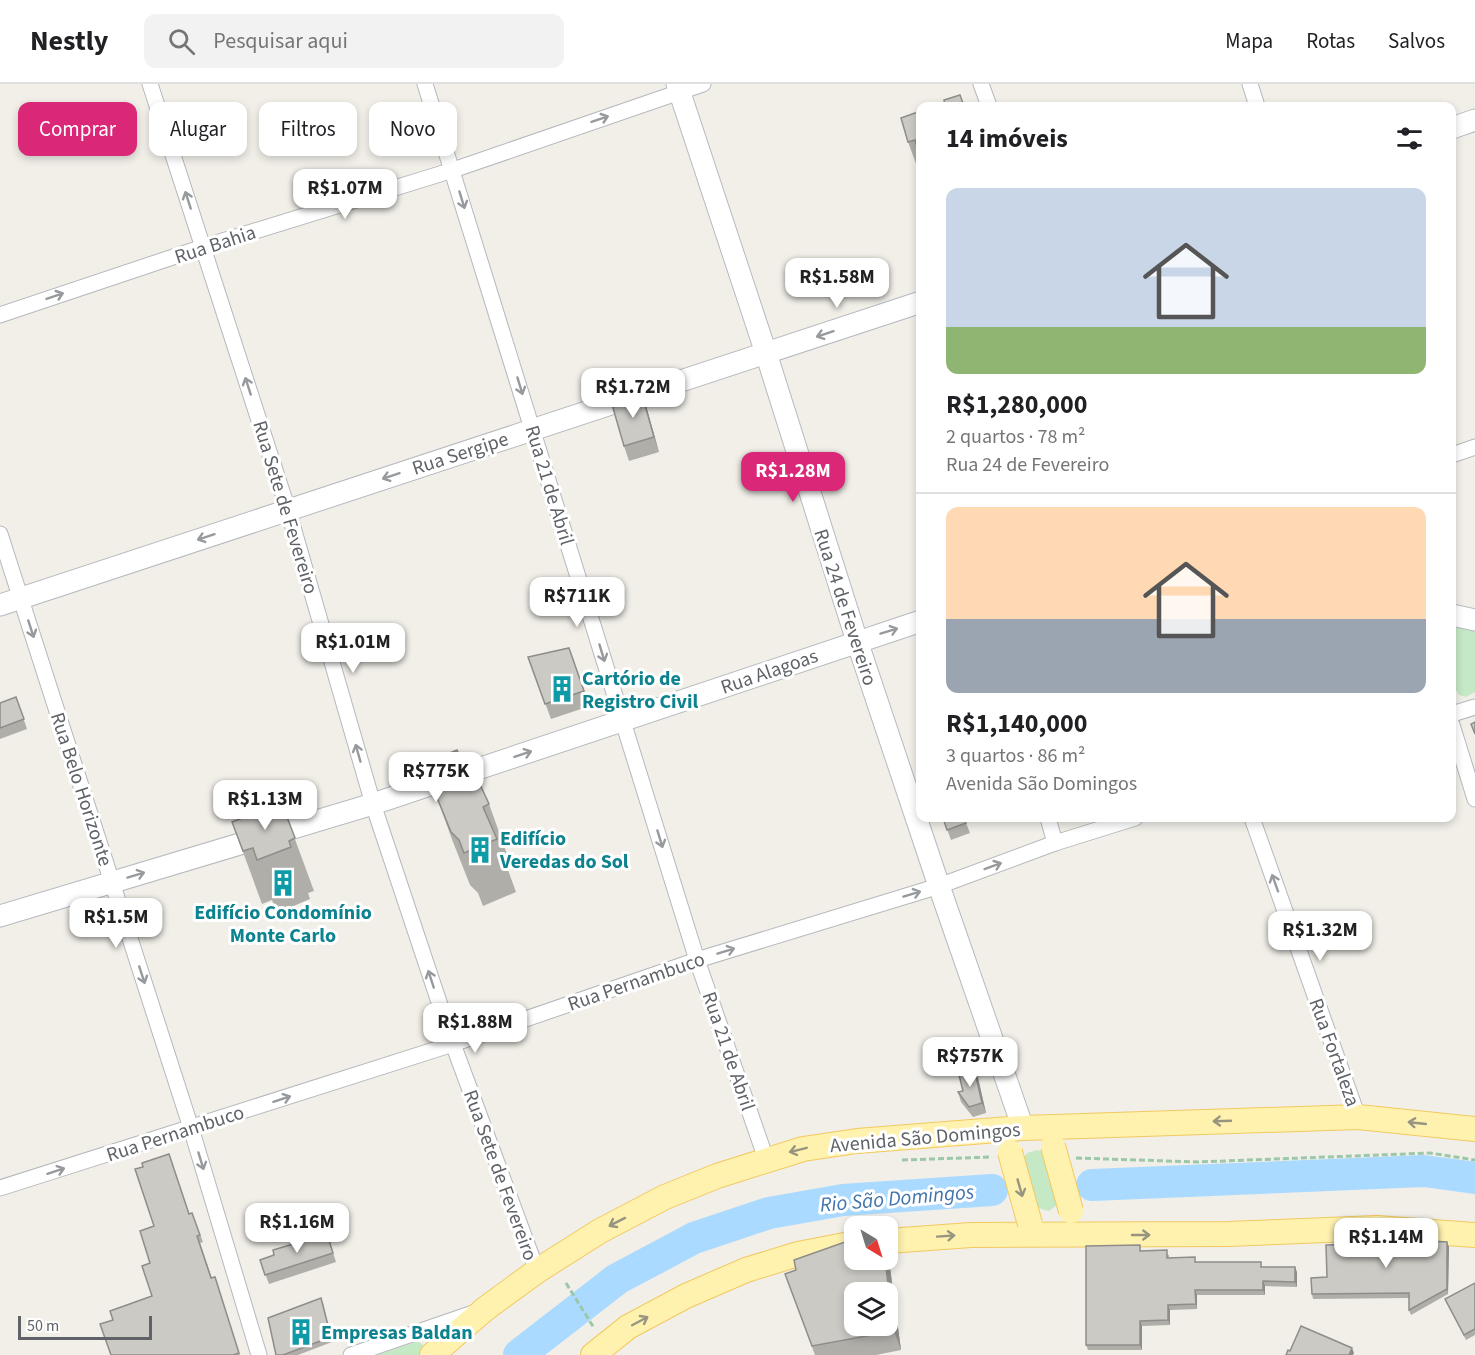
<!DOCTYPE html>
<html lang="pt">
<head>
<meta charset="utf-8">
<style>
  :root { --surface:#fff; --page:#f2f2f2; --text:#202124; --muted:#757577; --line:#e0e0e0; --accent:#db2777 }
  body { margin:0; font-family:"Source Sans 3",sans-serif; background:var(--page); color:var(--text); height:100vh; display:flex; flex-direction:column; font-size:22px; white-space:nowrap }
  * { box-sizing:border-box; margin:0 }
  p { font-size:20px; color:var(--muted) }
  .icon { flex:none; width:33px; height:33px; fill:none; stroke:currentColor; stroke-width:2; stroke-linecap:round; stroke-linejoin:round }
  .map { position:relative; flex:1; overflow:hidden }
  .side { position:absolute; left:916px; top:18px; width:540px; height:720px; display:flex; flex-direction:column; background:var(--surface); border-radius:12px; box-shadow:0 3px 9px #0003 }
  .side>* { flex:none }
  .banner { position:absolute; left:18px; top:18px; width:570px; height:54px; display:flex; gap:12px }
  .needle { width:39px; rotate:142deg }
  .buttons { position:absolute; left:844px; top:1132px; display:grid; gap:12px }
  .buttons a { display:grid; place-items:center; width:54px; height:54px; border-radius:12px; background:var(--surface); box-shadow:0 3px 9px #0003; font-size:30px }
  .scale { position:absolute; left:18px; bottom:15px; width:134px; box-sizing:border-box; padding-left:6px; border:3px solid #5f6368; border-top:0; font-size:16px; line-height:21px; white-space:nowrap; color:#5f6368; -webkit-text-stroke:4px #fff; paint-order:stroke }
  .price { position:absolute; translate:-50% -51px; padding:0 14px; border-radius:12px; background:#fff; color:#222; font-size:20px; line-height:39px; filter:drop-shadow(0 2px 3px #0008) }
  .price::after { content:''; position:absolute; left:50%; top:36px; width:18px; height:14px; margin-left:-9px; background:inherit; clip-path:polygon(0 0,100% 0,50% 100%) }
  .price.on { background:var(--accent); color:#fff }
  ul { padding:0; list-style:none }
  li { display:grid; align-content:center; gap:12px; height:318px; padding:0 30px }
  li+li { border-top:2px solid var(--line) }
  li span { display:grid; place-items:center; height:186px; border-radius:12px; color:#555 }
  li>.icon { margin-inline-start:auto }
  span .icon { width:108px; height:108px; fill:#fffc; stroke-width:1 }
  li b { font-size:26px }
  h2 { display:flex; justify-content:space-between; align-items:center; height:72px; padding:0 30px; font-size:26px }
  .pill { padding:0 21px; border-radius:12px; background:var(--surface); box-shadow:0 3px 9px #0003; font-size:21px; line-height:54px }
  .pill.on { background:var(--accent); color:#fff }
  header { display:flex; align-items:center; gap:36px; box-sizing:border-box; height:84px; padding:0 30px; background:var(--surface); border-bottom:2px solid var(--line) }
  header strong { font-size:28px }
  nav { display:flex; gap:33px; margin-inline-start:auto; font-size:21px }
  .search { width:420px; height:54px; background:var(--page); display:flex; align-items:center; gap:15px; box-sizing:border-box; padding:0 21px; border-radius:12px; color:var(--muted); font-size:22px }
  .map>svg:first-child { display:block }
</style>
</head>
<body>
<header>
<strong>Nestly</strong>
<div class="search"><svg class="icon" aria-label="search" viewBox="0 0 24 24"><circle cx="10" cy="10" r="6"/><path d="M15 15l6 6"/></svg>Pesquisar aqui</div>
<nav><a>Mapa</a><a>Rotas</a><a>Salvos</a></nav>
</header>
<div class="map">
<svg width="1475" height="1271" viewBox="0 0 1475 1271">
  <rect width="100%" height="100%" fill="#f1efe8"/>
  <!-- green -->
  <g fill="#c5e8c5">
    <polygon points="1452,539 1475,546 1475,608 1466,613 1459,611 1452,599"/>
    <polygon points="1037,1066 1044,1068 1057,1121 1049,1127 1041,1125 1036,1121 1023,1075 1027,1069"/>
    <polygon points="415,1258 419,1258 423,1261 420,1271 377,1271"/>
  </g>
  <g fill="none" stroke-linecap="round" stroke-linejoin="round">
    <!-- river -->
    <g stroke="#aadaff" stroke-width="32">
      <polyline points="1092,1101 1424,1087 1475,1094"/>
      <polyline points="519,1271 617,1195 694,1154 769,1129 843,1116 992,1106"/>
    </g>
    <defs>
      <g id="street">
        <polyline points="150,0 288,426 373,720 453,960 537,1187"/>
        <polyline points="425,0 697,876 766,1075"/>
        <polyline points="981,0 989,22"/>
        <polyline points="1250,0 1257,22"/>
        <polyline points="0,231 203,163 453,86 703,0"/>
        <polyline points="1452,371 1475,363"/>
        <polyline points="0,450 191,1044 259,1271"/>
        <polyline points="1452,630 1475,623"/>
        <polyline points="1452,641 1475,715"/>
        <polyline points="1048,734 1055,759"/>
        <polyline points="1252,734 1358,1033"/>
        <polyline points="0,1104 453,960 697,876 939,802 1055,759 1135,734"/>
        <polyline points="351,1271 473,1229"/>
      </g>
      <g id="secondary">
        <polyline points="677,0 766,269 857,557 939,802 1023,1044"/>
        <polyline points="1452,44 1475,36"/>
        <polyline points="0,521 921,218"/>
        <polyline points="1452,531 1475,536"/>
        <polyline points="0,832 373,720 921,537"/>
      </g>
      <g id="primary">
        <polyline points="888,1157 971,1151 1228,1150 1377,1144 1475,1151"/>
        <polyline points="432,1271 485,1225 537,1187 600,1147 665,1113 717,1092 803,1065 857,1057 1023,1044 1358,1033 1475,1045"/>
        <polyline points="593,1271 628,1243 686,1212 746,1186 798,1170 855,1159"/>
      </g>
    </defs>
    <!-- street casing -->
    <use href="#street" stroke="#b5b8bc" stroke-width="17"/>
    <!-- secondary casing -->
    <use href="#secondary" stroke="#b6babf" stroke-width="23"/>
    <!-- primary casing -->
    <use href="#primary" stroke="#f2c960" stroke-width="26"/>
    <!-- path -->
    <g stroke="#9cc7a9" stroke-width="3" stroke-dasharray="6 3" stroke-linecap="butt">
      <polyline points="1076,1074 1198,1078 1430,1069 1475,1076"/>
      <polyline points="902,1076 992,1073"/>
      <polyline points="566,1199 594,1244"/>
    </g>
    <!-- street -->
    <use href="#street" stroke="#fff" stroke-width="15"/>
    <!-- secondary -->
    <use href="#secondary" stroke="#fff" stroke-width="21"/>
    <!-- primary -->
    <use href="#primary" stroke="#fff2af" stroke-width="24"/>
    <defs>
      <g id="primary-bridge">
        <polyline points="1053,1062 1071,1127"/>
        <polyline points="1010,1068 1030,1140"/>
      </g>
    </defs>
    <!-- primary-bridge casing -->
    <use href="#primary-bridge" stroke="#f2c960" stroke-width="26" stroke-linecap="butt"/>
    <!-- primary-bridge -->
    <use href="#primary-bridge" stroke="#fff2af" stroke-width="24"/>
  </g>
  <!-- wall -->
  <g fill="#afaea9">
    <polygon points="921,35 921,93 908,58"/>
    <polygon points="646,322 659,368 629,377 624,362"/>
    <polygon points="569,564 590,622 551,635 528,573"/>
    <polygon points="16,613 27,645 0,655 0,623"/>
    <polygon points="428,678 472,699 489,720 508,773 504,775 516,808 483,822 478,809 470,801 453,758 434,706 436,702"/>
    <polygon points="282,720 314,807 308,809 310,815 277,829 272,816 262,820 232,738"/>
    <polygon points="943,734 964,734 970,749 951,756"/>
    <polygon points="974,984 978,994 986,1029 973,1033 961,1018 958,1008 963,1007"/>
    <polygon points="192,1129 203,1158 200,1159 212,1194 217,1200 240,1271 111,1271 113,1236 152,1212 150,1179"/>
    <polygon points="327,1150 336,1178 269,1200 260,1176 274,1171"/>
    <polygon points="1447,1158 1449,1163 1448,1210 1411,1231 1409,1226 1409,1214 1313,1215 1312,1210 1327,1193"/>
    <polygon points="1142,1167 1169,1171 1169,1174 1197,1178 1263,1183 1297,1188 1297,1203 1265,1202 1265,1211 1197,1211 1197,1225 1170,1226 1170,1241 1142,1242 1142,1266 1088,1266 1086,1261"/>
    <polygon points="889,1176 901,1266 876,1271 815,1271 785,1190"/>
    <polygon points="1475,1199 1475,1251 1466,1256 1445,1215"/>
    <polygon points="323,1219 332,1258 298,1271 276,1271"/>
  </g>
  <!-- shaded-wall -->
  <g fill="#8f8d8a">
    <polygon points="641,307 646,322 659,368 654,353"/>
    <polygon points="974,984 978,994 986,1029 982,1019"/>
    <polygon points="1447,1158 1449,1163 1448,1210 1447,1205"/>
    <polygon points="888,1173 889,1176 901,1266 894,1247 885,1176 888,1176"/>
    <polygon points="1295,1183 1297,1188 1297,1203 1295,1198"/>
    <polygon points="1263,1197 1265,1202 1265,1211 1263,1206"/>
    <polygon points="1195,1206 1197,1211 1197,1225 1196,1220"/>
    <polygon points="1168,1221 1170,1226 1170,1241 1168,1236"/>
    <polygon points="1140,1237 1142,1242 1142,1266 1140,1261"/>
    <polygon points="1352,1264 1354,1269 1353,1271 1349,1271"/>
  </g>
  <!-- building -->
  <g fill="#cccac5" stroke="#8f8d8a" stroke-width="1.5" fill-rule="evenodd">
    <polygon points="960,11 964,22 945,22 944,16"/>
    <polygon points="918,28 921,35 921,65 918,66 915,56 908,58 901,34"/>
    <polygon points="641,307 654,353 624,362 611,317"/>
    <polygon points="569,564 584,607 545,620 528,573"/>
    <polygon points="16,613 24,635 0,644 0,619"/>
    <polygon points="1475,638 1475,650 1471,640"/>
    <polygon points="457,666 472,699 478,696 489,720 483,723 497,755 464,769 459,756 451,748 434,706 437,700 428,678"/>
    <polygon points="282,720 295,754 289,757 291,763 257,776 253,764 243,767 232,738 245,733 246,728 267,721 271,724"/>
    <polygon points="943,734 964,734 966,739 947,746"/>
    <polygon points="974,984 982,1019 969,1023 958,1008 963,1007 958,987"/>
    <polygon points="169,1070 189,1130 192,1129 200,1151 197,1152 211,1194 215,1193 239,1269 233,1271 111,1271 100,1240 113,1236 110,1227 152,1212 142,1182 150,1179 140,1147 154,1142 135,1085 143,1083 142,1079"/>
    <polygon points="327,1150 333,1169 265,1191 260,1176 274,1171 273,1166"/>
    <polygon points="1376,1154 1447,1158 1447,1205 1409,1226 1409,1209 1312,1210 1311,1194 1327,1193 1326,1161 1375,1160"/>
    <path d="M 855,1157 L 855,1176 L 885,1176 L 894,1247 L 812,1262 L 785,1190 L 796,1186 L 794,1176 L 845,1158 ZM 855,1209 L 888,1209 L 888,1242 L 855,1242 Z"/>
    <polygon points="1140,1161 1140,1167 1167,1166 1167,1174 1195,1173 1195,1178 1261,1178 1261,1183 1295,1183 1295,1198 1263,1197 1263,1206 1195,1206 1196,1220 1168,1221 1168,1236 1140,1237 1140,1261 1086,1261 1086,1162"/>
    <polygon points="1475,1199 1475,1245 1464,1251 1445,1215"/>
    <polygon points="321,1214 331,1253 283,1271 276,1271 268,1234"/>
    <polygon points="1301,1242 1352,1264 1349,1271 1286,1271 1288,1266 1290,1267"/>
  </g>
  <!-- one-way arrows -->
  <defs><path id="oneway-shaft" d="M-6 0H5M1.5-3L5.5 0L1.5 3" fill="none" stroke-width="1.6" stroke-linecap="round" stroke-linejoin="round" transform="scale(1.5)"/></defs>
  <g stroke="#979a9d">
    <use href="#oneway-shaft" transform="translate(600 35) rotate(-19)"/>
    <use href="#oneway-shaft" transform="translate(188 116) rotate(-108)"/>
    <use href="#oneway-shaft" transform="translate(462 116) rotate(73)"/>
    <use href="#oneway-shaft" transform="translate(55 212) rotate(-19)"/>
    <use href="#oneway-shaft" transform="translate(825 250) rotate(162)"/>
    <use href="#oneway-shaft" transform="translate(248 302) rotate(-108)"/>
    <use href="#oneway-shaft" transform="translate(520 302) rotate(73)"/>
    <use href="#oneway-shaft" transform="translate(391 392) rotate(162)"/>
    <use href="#oneway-shaft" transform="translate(206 453) rotate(162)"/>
    <use href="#oneway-shaft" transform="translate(31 545) rotate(72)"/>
    <use href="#oneway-shaft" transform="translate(889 547) rotate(-17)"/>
    <use href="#oneway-shaft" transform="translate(602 569) rotate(73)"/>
    <use href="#oneway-shaft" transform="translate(358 669) rotate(-106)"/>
    <use href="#oneway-shaft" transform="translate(523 670) rotate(-18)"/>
    <use href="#oneway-shaft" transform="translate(660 755) rotate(73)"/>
    <use href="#oneway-shaft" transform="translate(993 782) rotate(-20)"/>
    <use href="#oneway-shaft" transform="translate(136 791) rotate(-17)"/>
    <use href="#oneway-shaft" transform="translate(1275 799) rotate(-110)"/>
    <use href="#oneway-shaft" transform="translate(912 810) rotate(-17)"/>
    <use href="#oneway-shaft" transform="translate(726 867) rotate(-17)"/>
    <use href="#oneway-shaft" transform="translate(142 891) rotate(72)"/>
    <use href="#oneway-shaft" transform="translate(431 895) rotate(-108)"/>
    <use href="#oneway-shaft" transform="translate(282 1015) rotate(-18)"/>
    <use href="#oneway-shaft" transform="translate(201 1077) rotate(73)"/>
    <use href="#oneway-shaft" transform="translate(56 1087) rotate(-18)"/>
  </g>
  <g stroke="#979581">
    <use href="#oneway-shaft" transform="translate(1222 1037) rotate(178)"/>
    <use href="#oneway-shaft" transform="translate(1417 1039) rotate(-174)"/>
    <use href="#oneway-shaft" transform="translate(798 1066) rotate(166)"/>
    <use href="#oneway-shaft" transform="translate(1020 1104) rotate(74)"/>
    <use href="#oneway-shaft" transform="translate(617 1138) rotate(153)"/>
    <use href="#oneway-shaft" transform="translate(1141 1151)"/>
    <use href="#oneway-shaft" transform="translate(946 1152) rotate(-4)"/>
    <use href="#oneway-shaft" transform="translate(640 1237) rotate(-28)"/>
  </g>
  <!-- icons -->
  <defs>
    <symbol id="building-bare" viewBox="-9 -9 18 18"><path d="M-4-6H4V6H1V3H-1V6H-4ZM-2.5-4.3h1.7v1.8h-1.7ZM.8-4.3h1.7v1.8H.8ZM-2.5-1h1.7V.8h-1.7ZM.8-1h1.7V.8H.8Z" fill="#0f9aa8" stroke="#fff" stroke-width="2.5" paint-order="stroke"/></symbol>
  </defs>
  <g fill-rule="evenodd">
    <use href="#building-bare" x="543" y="586" width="38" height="38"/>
    <use href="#building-bare" x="461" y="747" width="38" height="38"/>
    <use href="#building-bare" x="264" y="780" width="38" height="38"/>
    <use href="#building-bare" x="282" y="1229" width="38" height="38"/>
  </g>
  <g text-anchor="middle" stroke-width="6" stroke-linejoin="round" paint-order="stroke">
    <!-- street labels -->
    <g font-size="20" fill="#5f6368" stroke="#fff">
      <text transform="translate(215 160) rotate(-18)" y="7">Rua Bahia</text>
      <text transform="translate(460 369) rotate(-18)" y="7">Rua Sergipe</text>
      <text transform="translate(550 401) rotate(73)" y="7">Rua 21 de Abril</text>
      <text transform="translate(286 423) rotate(73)" y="7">Rua Sete de Fevereiro</text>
      <text transform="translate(846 523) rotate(72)" y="7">Rua 24 de Fevereiro</text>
      <text transform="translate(769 587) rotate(-19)" y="7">Rua Alagoas</text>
      <text transform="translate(82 705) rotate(72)" y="7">Rua Belo Horizonte</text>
      <text transform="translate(636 897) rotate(-19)" y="7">Rua Pernambuco</text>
      <text transform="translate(729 967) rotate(71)" y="7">Rua 21 de Abril</text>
      <text transform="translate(1335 968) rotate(70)" y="7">Rua Fortaleza</text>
      <text transform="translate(175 1049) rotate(-18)" y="7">Rua Pernambuco</text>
      <text transform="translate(925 1053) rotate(-5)" y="7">Avenida São Domingos</text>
      <text transform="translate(501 1091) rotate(70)" y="7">Rua Sete de Fevereiro</text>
    </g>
    <!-- culture labels -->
    <g font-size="20" font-weight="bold" fill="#0d838f" stroke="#fff" text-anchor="start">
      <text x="582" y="601">Cartório de<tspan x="582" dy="23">Registro Civil</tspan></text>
      <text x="500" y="761">Edifício<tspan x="500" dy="23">Veredas do Sol</tspan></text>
      <text x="283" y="835" text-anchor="middle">Edifício Condomínio<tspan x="283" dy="23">Monte Carlo</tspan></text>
      <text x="321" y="1255">Empresas Baldan</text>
    </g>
    <!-- water labels -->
    <g font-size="21" font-style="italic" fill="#4174aa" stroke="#fff">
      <text transform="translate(897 1114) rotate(-5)" y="7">Rio São Domingos</text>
    </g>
  </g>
</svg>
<div class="buttons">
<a><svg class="needle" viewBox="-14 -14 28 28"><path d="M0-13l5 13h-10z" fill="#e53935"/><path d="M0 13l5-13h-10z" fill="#757577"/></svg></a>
<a><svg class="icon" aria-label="layers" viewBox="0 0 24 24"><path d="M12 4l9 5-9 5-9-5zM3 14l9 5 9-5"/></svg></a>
</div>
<div class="scale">50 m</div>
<b class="price" style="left:345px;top:136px">R$1.07M</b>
<b class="price" style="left:837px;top:225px">R$1.58M</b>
<b class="price" style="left:633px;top:335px">R$1.72M</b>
<b class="price on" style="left:793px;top:419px">R$1.28M</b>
<b class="price" style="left:577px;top:544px">R$711K</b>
<b class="price" style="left:353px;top:590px">R$1.01M</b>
<b class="price" style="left:436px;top:719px">R$775K</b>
<b class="price" style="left:265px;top:747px">R$1.13M</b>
<b class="price" style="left:116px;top:865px">R$1.5M</b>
<b class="price" style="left:1320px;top:878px">R$1.32M</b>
<b class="price" style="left:475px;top:970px">R$1.88M</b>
<b class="price" style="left:970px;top:1004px">R$757K</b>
<b class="price" style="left:297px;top:1170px">R$1.16M</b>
<b class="price" style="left:1386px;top:1185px">R$1.14M</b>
<div class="banner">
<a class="pill on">Comprar</a>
<a class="pill">Alugar</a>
<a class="pill">Filtros</a>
<a class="pill">Novo</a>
</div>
<section class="side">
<h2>14 imóveis<svg class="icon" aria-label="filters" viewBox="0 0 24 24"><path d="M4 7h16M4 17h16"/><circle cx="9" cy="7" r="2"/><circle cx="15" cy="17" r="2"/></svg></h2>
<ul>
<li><span style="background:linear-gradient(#c9d6e8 75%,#8fb573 0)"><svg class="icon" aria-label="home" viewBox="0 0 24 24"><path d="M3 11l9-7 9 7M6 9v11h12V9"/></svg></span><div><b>R$1,280,000</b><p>2 quartos · 78 m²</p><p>Rua 24 de Fevereiro</p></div></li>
<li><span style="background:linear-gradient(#ffd9b3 60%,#9aa5b1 0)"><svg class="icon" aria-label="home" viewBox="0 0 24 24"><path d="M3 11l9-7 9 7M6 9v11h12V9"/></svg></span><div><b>R$1,140,000</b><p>3 quartos · 86 m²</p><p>Avenida São Domingos</p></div></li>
</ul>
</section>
</div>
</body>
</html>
